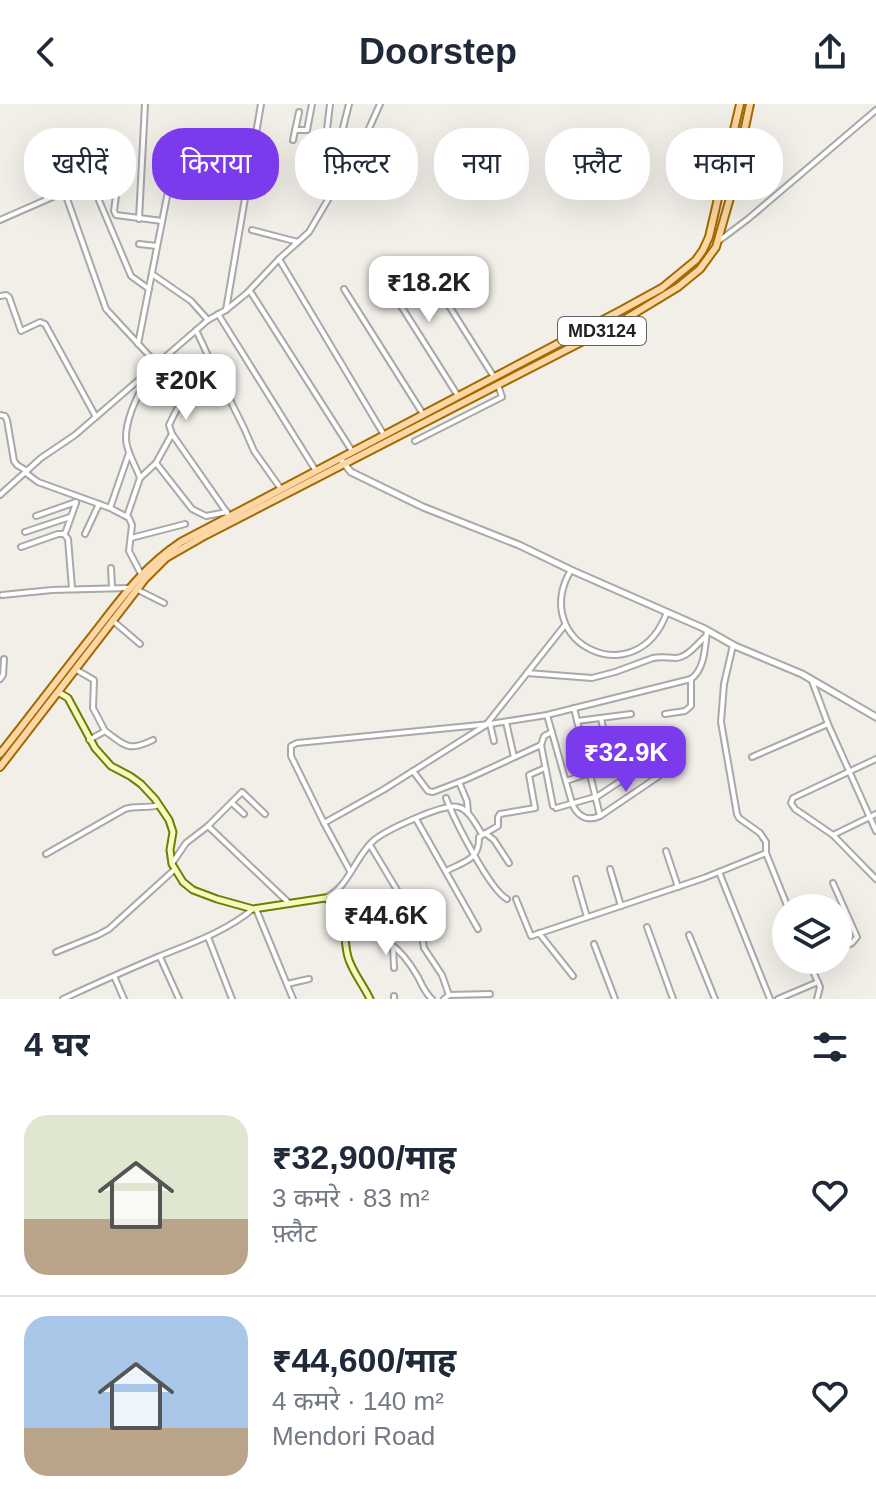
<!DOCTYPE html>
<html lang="hi">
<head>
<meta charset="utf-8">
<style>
  :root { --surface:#fff; --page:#f6f6f7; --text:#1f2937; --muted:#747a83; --line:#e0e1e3; --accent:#7c3aed }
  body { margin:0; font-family:Arial,"Noto Sans Devanagari",sans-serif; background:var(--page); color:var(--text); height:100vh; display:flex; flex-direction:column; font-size:30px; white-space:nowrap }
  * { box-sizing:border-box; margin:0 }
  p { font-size:26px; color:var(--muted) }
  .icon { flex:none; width:44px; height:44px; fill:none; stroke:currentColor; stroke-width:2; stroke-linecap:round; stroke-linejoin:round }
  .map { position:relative; height:895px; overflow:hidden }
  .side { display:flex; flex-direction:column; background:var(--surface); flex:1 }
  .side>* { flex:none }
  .top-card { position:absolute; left:24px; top:24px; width:828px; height:72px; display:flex; gap:16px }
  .controls { position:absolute; left:772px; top:790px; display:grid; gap:16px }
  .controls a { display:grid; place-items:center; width:80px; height:80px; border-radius:50%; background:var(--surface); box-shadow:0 8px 32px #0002; font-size:40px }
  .price { position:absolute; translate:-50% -68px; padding:0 18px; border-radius:16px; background:#fff; color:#222; font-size:26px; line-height:52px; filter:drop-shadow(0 2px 4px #0008) }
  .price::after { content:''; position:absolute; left:50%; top:48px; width:24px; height:18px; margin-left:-12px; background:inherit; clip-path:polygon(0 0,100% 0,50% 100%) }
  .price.active { background:var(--accent); color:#fff }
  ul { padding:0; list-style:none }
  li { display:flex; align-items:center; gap:24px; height:200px; padding:0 24px }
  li+li { border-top:2px solid var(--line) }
  li span { display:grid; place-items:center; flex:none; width:224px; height:160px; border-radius:24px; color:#555 }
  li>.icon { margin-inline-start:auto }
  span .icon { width:96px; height:96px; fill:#fffc; stroke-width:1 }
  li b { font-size:34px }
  h2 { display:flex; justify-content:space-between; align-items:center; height:96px; padding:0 24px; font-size:34px }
  .tag { padding:0 28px; border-radius:32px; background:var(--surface); box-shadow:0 8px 32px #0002; font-size:28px; line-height:72px }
  .tag.active { background:var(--accent); color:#fff }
  header { display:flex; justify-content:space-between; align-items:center; height:104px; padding:0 24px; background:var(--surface); font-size:36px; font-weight:700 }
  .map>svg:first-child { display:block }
</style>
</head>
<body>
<header><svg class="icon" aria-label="back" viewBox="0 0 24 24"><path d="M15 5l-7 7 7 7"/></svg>Doorstep<svg class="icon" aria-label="share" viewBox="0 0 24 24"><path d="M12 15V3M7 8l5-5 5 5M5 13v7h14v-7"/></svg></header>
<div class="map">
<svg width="876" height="895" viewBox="0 0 876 895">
  <rect width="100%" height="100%" fill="#f2efe9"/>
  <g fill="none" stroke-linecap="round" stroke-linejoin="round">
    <defs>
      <g id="minor">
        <polyline points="295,26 307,26 312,0"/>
        <polyline points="341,32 349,0"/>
        <polyline points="326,34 330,0"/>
        <polyline points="293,36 299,8"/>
        <polyline points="53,55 106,205 156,259"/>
        <polyline points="120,60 114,107 116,111 162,117"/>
        <polyline points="62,82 87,74 90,75 131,172 149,185"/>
        <polyline points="139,115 145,0"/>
        <polyline points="0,116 64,88"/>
        <polyline points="252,126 298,138"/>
        <polyline points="720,136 748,115 876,6"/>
        <polyline points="139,140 157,142"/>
        <polyline points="279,155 384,331"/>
        <polyline points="377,164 458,292"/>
        <polyline points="425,164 494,273"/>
        <polyline points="152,170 191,197 208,216"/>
        <polyline points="344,185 423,310"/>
        <polyline points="250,187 352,347"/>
        <polyline points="0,192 6,191 9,193 21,227 40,218 45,220 96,313"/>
        <polyline points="226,206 261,0"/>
        <polyline points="218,210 316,367"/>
        <polyline points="138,240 172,67"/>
        <polyline points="210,256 244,324 254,347 281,385"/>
        <polyline points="0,311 5,312 7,316 14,357 17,361 27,367"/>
        <polyline points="172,330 230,413"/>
        <polyline points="415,337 502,293 498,281"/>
        <polyline points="156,359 192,405 206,412 227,408"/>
        <polyline points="26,369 38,378 110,404 129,414 132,421 129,447 141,470"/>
        <path d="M 140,374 C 136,362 127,349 126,336 C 125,313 140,288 150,267"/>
        <polyline points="0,391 41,354 75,331 208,216 226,206 247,189 279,155 309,128 367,29 380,0"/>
        <polyline points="110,404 129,349"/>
        <polyline points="36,412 76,398"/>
        <path d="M 127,412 L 140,374 L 156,359 L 172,330 L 169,321 C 180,297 193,276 210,256 L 196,226"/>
        <polyline points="25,428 70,413"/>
        <polyline points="64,430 66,427 76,399"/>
        <polyline points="85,430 99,400"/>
        <polyline points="131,434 185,420"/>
        <polyline points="21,443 58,430 64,430 68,435 72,484"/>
        <polyline points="111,464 112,483"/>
        <path d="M 571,466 C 528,539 637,592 667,508"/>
        <polyline points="136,485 164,499"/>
        <polyline points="2,491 52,486 128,484"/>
        <polyline points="112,516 140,540"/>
        <polyline points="733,541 724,580 721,618 737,710 739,714 760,729 766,738 766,749 788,804"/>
        <polyline points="75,565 94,576 93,604 105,627"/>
        <path d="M 527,569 L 592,574 L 615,568 L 653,554 C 662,552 668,554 675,554 C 687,554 697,540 705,533"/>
        <polyline points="0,575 3,571 4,555"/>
        <polyline points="812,577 828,620 876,727"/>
        <polyline points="574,604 600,712"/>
        <polyline points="665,610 685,607 691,602 691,575"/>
        <path d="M 547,611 L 572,699 C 577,712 587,718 600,712 L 659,672"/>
        <polyline points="601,614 611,662"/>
        <polyline points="577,617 631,610"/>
        <polyline points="506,618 514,653"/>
        <polyline points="490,620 494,637"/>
        <polyline points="552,628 544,632 541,641 553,702"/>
        <path d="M 89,636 L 105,627 C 126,642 128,648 153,636"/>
        <polyline points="606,641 628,640"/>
        <polyline points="752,653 828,620"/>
        <polyline points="876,655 793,694 791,699 795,705 833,731 876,775"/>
        <polyline points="413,667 428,687 433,688 467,675 541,641"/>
        <path d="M 590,671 C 617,660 642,643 672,647"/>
        <polyline points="566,677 590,669"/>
        <polyline points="459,678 467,697 468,709"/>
        <path d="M 446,694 C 454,715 489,785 507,795"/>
        <polyline points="595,694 642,663"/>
        <polyline points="232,699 244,710"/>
        <polyline points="556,704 595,693"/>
        <polyline points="416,715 478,825"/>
        <polyline points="324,719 383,686 486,621 565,521"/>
        <polyline points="208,722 290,800"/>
        <polyline points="485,729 494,736 509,759"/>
        <polyline points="833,731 876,710"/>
        <polyline points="370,741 421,826 424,844 442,871 449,891 444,895"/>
        <polyline points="666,747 678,783"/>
        <path d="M 46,750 L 125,705 C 136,701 147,705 159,701"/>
        <polyline points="173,758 186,739 208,722 242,688 265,710"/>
        <polyline points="610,765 621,802"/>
        <path d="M 350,767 L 324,719 L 291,652 L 291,642 L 297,639 L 490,620 L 547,611 L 691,575 C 705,565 705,543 707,526"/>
        <path d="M 446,767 C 463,758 480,756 479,733 L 498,722 L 498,713 L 500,710 L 535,704 L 529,671 L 545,664"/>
        <polyline points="719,768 770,895"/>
        <polyline points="576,775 587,813"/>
        <polyline points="833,779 857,833 852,839 838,845"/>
        <path d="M 325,794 C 348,784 355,754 372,738 C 383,727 444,699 458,703 C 469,705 476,721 482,730"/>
        <polyline points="516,795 531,832 704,774 766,749"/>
        <polyline points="256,805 293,895"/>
        <polyline points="647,823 673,895"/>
        <path d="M 346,828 C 383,828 400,842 418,873 C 422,881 425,889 432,895"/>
        <polyline points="539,829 573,872"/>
        <polyline points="689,831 715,895"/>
        <polyline points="208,833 232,895"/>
        <polyline points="594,840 615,895"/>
        <polyline points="393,843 394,864"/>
        <polyline points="56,848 98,831 109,825 174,766"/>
        <polyline points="160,853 179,895"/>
        <polyline points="808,856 820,883 817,895"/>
        <polyline points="114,872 124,895"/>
        <polyline points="287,880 309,875"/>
        <polyline points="449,891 490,890"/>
        <polyline points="394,892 394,895"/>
        <path d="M 63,895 C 95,880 127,866 160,852 C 192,839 225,828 253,805"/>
        <polyline points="778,895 818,878"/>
      </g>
      <polyline id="tertiary" points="342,357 351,368 423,403 519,441 571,466 703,524 735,542 802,570 876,613"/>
      <path id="secondary" d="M 58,588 L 68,594 L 95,644 L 111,662 L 130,672 L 141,680 L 155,695 L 169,716 L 173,728 L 170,746 L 172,760 L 183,778 L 193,786 L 217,795 L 253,805 L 325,794 C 351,804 341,836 349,856 C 354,870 364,882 370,895"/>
      <g id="primary">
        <path d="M 0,650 C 31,611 61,571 92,532 C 121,495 142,464 181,438 L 622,206 L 662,184 L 696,156 L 703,146 L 709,133 L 740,0"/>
        <polyline points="0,663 145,475 166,454 206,431 622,217 678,183 700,165 716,143 730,94 750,0"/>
      </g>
    </defs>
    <!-- minor casing -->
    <use href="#minor" stroke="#a9a9a9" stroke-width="8"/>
    <!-- tertiary casing -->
    <use href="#tertiary" stroke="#a9a9a9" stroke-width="9"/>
    <!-- secondary casing -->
    <use href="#secondary" stroke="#707d05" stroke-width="9"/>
    <!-- primary casing -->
    <use href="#primary" stroke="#a06b00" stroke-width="10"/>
    <!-- minor -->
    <use href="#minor" stroke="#fff" stroke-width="4"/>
    <!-- tertiary -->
    <use href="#tertiary" stroke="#fff" stroke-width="5"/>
    <!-- secondary -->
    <use href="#secondary" stroke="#f7fabf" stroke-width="5"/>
    <!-- primary -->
    <use href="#primary" stroke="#fcd6a4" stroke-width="6"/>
  </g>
  <g text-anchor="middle" stroke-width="8" stroke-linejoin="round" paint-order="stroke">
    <!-- shield labels -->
    <rect fill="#fff" stroke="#646464" stroke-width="2" x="558" y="213" width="88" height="28" rx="6"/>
    <g font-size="18" font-weight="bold" fill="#222">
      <text x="602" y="233">MD3124</text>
    </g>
  </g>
</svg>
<div class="controls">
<a><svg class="icon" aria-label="layers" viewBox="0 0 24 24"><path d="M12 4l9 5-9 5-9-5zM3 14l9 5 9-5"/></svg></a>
</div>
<b class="price" style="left:429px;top:220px">₹18.2K</b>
<b class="price" style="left:186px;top:318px">₹20K</b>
<b class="price active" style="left:626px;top:690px">₹32.9K</b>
<b class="price" style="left:386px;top:853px">₹44.6K</b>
<div class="top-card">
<a class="tag">खरीदें</a>
<a class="tag active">किराया</a>
<a class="tag">फ़िल्टर</a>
<a class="tag">नया</a>
<a class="tag">फ़्लैट</a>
<a class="tag">मकान</a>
</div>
</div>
<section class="side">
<h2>4 घर<svg class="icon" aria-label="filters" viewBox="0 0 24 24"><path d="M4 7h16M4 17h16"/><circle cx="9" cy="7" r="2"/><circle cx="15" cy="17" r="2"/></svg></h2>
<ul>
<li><span style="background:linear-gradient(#dfe7d0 65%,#b9a48a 0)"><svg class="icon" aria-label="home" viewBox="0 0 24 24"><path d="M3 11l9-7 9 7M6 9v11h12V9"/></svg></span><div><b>₹32,900/माह</b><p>3 कमरे · 83 m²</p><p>फ़्लैट</p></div><svg class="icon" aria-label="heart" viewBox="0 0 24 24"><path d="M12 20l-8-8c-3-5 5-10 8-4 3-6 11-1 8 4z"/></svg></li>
<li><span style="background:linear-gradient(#a9c7e8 70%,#b9a48a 0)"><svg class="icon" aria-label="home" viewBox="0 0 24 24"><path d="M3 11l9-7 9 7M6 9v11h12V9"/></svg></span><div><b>₹44,600/माह</b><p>4 कमरे · 140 m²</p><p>Mendori Road</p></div><svg class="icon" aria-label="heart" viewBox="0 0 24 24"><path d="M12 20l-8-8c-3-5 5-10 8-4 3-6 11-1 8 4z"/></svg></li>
</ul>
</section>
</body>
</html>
